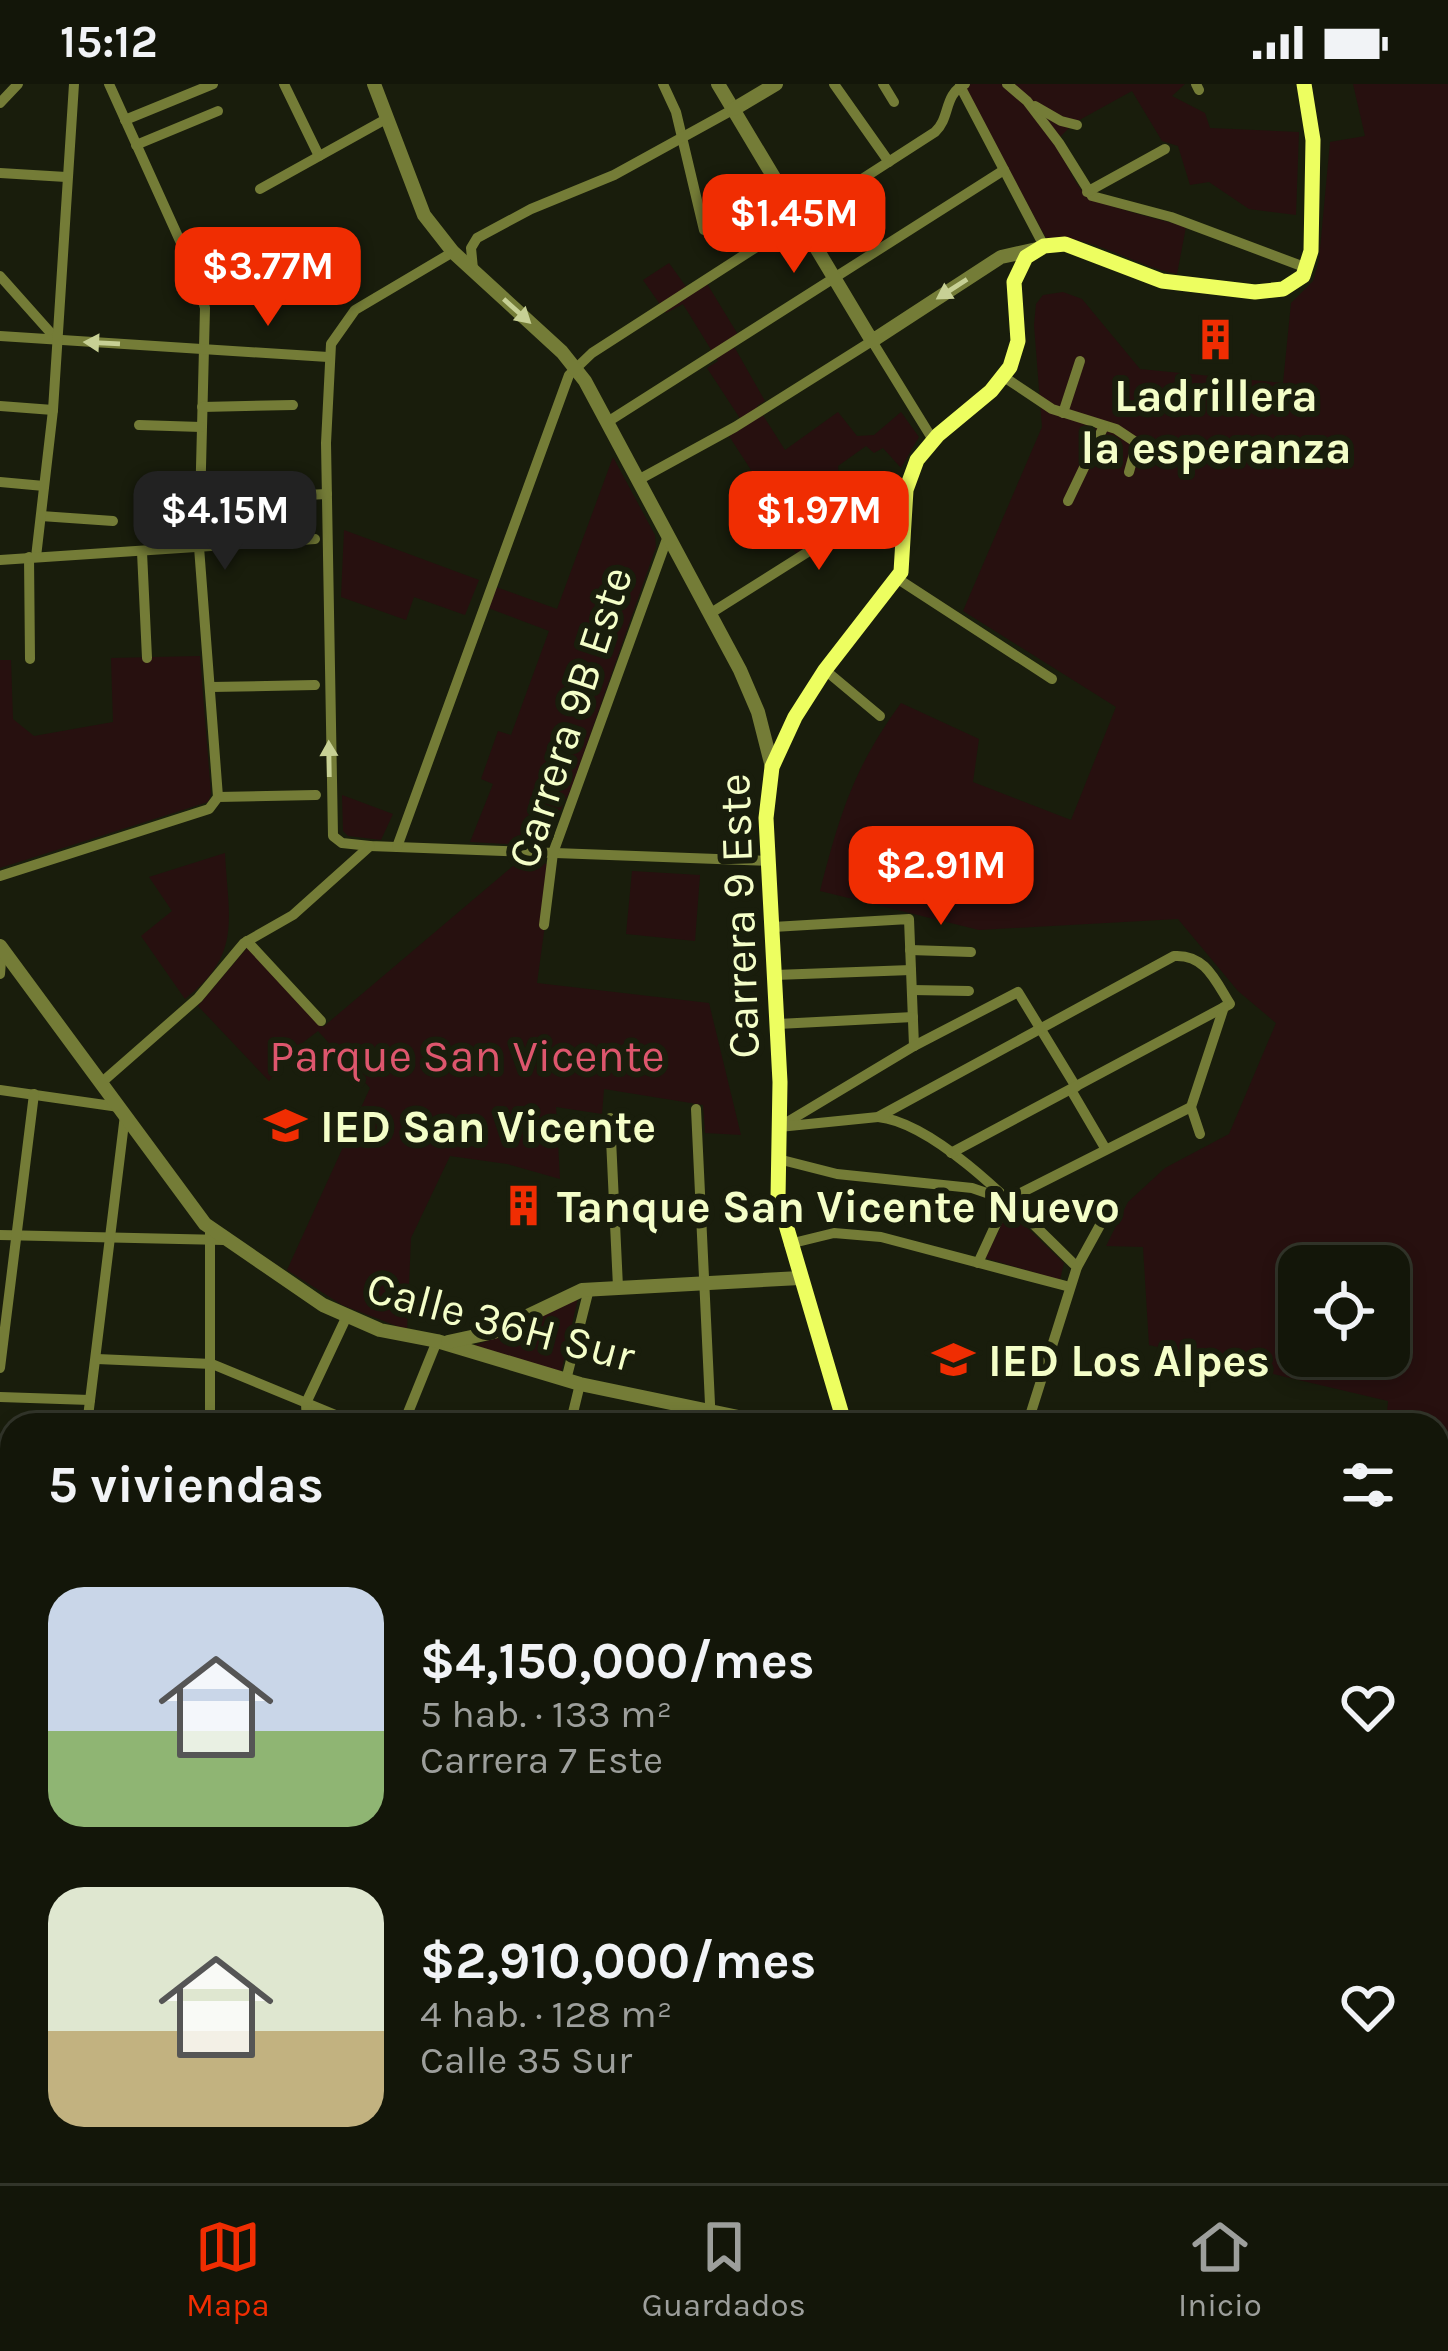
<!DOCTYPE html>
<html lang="es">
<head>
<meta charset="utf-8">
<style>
  :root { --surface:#131609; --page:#1c1f12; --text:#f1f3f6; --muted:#9d9f9c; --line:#32352a; --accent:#f02d02 }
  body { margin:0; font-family:Karla,sans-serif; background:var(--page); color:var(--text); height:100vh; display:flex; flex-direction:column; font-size:45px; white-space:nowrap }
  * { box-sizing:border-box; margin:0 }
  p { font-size:39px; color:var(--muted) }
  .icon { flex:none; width:66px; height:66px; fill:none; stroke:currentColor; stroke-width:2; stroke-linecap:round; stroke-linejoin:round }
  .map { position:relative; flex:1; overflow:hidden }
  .drawer { position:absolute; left:0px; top:1329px; width:1449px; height:771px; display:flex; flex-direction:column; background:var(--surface); border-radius:36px 36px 0 0; box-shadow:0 6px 18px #0003,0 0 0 3px var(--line) }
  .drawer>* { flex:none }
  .fabs { position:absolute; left:1278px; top:1161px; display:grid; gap:24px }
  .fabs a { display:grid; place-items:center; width:132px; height:132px; border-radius:24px; background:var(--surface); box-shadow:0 6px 18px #0003,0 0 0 3px var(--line); font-size:60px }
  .price { position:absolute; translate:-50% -102px; padding:0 27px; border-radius:24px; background:var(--accent); color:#fff; font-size:39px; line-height:78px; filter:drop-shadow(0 3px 6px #0008) }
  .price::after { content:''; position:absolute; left:50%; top:72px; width:36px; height:27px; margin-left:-18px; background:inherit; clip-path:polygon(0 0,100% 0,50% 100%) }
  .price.active { background:#222; color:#fff }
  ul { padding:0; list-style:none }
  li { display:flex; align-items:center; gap:36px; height:300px; padding:0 48px }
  li span { display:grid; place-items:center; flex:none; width:336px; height:240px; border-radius:36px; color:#555 }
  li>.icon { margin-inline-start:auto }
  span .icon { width:144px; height:144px; fill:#fffc; stroke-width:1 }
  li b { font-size:51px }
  h2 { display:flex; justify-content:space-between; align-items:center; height:144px; padding:0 48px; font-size:51px }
  .status { display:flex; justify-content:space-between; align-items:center; height:84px; padding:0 60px; background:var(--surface); direction:ltr }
  .status svg { height:33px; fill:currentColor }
  .tab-bar { display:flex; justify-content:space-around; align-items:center; height:168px; border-top:3px solid var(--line); background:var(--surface); font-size:33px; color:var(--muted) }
  .tab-bar a { display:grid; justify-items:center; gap:6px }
  .tab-bar .active { color:var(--accent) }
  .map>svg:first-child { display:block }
</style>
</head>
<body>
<div class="status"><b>15:12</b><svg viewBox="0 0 49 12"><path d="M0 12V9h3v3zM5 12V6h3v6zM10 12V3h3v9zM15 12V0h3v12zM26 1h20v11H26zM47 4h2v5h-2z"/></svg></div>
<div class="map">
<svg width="1448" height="2099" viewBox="0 0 1448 2099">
  <rect width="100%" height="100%" fill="#191d0c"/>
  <!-- green -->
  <g fill="#27100f" fill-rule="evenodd">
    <path d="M 962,0 L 1185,0 L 1172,12 L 1205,29 L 1210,44 L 1299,48 L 1296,131 L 1249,125 L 1209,98 L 1190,101 L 1178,62 L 1162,57 L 1132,7 L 1074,39 L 1055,58 C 1064,74 1072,95 1084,109 C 1095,121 1164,136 1186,143 L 1177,190 C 1134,182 1088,149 1046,154 Z"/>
    <path d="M 1353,0 L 1448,0 L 1448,2046 L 1437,2049 L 1437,1341 L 1386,1341 L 1388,1317 L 1149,1261 L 1143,1163 L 1106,1162 L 1128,1118 L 1165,1084 L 1229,1050 L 1276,939 L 1238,907 L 1178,835 L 979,846 L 820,807 C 840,730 853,685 901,619 L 979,655 L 973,698 L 1071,736 L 1116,623 L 963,527 L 1042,343 L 1034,241 L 1036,220 L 1043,211 L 1063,208 L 1082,215 L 1140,285 L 1283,299 L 1291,219 L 1313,197 L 1319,176 L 1330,58 L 1365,52 ZM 1299,1182 L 1389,1182 L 1389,1272 L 1299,1272 Z"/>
    <polygon points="669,179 687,204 703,193 740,254 732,259 765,317 757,322 785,366 838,328 857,352 874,351 901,328 919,353 901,384 883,364 874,369 866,362 838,382 845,442 797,470 750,413 762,403 729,352 745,342 707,284 718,277 683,220 666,229 643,196"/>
    <polygon points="613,373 655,451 656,463 572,703 543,762 470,758 493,700 481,695 498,647 511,651 549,547 488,524 496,503 557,525"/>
    <polygon points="344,446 479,496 465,531 414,513 406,536 341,513"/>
    <polygon points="200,572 211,710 208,718 0,784 0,576 11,576 13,635 34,652 113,638 111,574"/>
    <polygon points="342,711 393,730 381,756 348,752 343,747"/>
    <path d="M 225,769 C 228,834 243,870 185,915 L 141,852 L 172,827 L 149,793 Z"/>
    <polygon points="519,777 548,780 545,841 537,899 709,919 741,1051 705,1049 703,1021 604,1005 602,1030 556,1023 560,1095 507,1080 450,1072 411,1154 407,1246 342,1221 287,1186 370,1004 318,947 288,970 269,997 198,922 247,864 323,943"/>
    <polygon points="632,787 700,791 695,857 626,850"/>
    <polygon points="1009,1126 1064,1179 1060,1196 985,1174"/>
    <polygon points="578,1214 561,1289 468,1263 502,1252"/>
  </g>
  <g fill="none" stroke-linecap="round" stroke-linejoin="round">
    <!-- minor -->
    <g stroke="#747c37" stroke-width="10">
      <polyline points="109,0 195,190 205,224 199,463 218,713"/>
      <polyline points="284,0 319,72"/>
      <polyline points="663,0 676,28 704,146"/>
      <polyline points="834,0 889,78"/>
      <polyline points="883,0 894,18"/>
      <polyline points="1007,0 1027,17 1059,59 1092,112 1171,133 1307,184"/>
      <polyline points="1196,0 1199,6"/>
      <polyline points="960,2 1044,162"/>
      <polyline points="0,19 18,0"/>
      <polyline points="1035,22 1061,37 1077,41"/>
      <polyline points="125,36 213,0"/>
      <polyline points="136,61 218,27"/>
      <polyline points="0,89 66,93"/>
      <polyline points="260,105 386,35"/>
      <polyline points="1087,108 1165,65"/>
      <polyline points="453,168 355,226 331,260 326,359 333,752 342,759 370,762 769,777"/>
      <polyline points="473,185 471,164 477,154 531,125 614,91 734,25"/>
      <polyline points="0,192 57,256"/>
      <polyline points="0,252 328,273"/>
      <polyline points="1004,293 1052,325 1116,345 1137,359 1129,388"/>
      <polyline points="0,322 53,326"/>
      <polyline points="202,323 293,321"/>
      <polyline points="1063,329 1080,277"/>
      <polyline points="609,337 1004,86"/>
      <polyline points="139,341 201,343"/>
      <polyline points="640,395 735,343 872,257 933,356"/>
      <polyline points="0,398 44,402"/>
      <polyline points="200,416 327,410"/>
      <polyline points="1068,417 1104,342"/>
      <polyline points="41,432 113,437"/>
      <polyline points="142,468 147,574"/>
      <polyline points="29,473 30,575"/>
      <polyline points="36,473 53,326 74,0"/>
      <polyline points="0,476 315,455"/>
      <polyline points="898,495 1052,595"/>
      <polyline points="711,529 906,406"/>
      <polyline points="825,586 880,632"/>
      <polyline points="211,603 315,601"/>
      <path d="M 397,763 L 569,291 L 592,269 L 935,48 C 951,33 943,11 965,0"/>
      <polyline points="0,792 209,725 218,713 316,711"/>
      <polyline points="544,841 553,769 668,452"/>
      <polyline points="773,843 909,835 914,962"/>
      <polyline points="247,857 321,937"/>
      <polyline points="910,866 971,868"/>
      <polyline points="0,890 2,864"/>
      <polyline points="775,891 911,886"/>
      <polyline points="912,906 969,907"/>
      <polyline points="778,940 913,933"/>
      <polyline points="101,999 198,914 244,859 293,831 370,762"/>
      <polyline points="0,1006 119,1023"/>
      <polyline points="1071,1006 1105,1064"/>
      <polyline points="696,1025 711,1341"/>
      <path d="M 878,1033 C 940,1039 1032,1140 1077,1183"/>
      <polyline points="610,1034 618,1203"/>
      <polyline points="784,1040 914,962 1018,908 1076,1003"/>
      <path d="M 779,1043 L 878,1033 L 1174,872 C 1205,870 1215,896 1230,920 L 951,1069"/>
      <polyline points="1200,1050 1191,1023 1224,923"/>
      <polyline points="778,1075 837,1090 972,1104 1007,1116 1191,1023"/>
      <polyline points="0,1151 224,1156"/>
      <polyline points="789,1160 834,1149 881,1153 1070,1203"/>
      <polyline points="978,1179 1007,1116"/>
      <polyline points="97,1275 212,1280 360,1341"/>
      <polyline points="0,1284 34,1010"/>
      <polyline points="566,1296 589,1205"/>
      <polyline points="0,1313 90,1316"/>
      <polyline points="87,1341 125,1031"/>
      <polyline points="210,1341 210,1149"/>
      <polyline points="307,1341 306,1319 346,1234"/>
      <polyline points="403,1341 437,1257"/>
      <polyline points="570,1341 580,1300"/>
      <polyline points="1027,1341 1077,1183 1110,1123"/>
      <polyline points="0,1412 12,1413"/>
      <polyline points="0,1490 12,1491"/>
      <polyline points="0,1747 12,1747"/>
      <polyline points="0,1906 12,1906"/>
      <polyline points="0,1978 12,1977"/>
      <polyline points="0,2047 12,2047"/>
      <polyline points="172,2088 172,2099"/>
      <polyline points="408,2088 419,2099"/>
      <polyline points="1083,2097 1113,2088"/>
      <polyline points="466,2099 481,2088"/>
      <polyline points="540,2099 554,2088"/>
      <polyline points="943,2099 963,2088"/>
      <polyline points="1138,2099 1206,2088"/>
    </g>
    <!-- tertiary -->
    <g stroke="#747c37" stroke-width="14">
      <polyline points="374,0 424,131 453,168 562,268 585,297 740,586 758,628 772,683"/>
      <polyline points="718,0 872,257 1001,173 1037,165"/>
      <polyline points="734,25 776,0"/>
      <polyline points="0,862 205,1140 323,1221 380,1246 437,1257 580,1300 777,1341"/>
      <polyline points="448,1258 494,1248 582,1206 800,1194"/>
      <polyline points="0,1833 12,1833"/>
      <polyline points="837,2099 838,2088"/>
    </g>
    <!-- secondary -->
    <g stroke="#edfe60" stroke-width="15">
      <polyline points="845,1341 778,1114 780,998 766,734 772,683 795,633 825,586 901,488 906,406 917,376 938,351 991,307 1010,283 1018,257 1014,198 1026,173 1044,162 1065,160 1162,197 1255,208 1283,205 1303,192 1311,167 1313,56 1304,0"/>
      <polyline points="0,1558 12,1582"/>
      <polyline points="339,2088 360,2099"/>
      <polyline points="585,2088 593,2099"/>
      <polyline points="1302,2088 1310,2099"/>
    </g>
  </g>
  <!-- one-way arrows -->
  <defs><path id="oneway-solid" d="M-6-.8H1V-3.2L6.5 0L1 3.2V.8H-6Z" transform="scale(3)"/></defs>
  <g fill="#c7d095">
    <use href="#oneway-solid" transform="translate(952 205) rotate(147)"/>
    <use href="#oneway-solid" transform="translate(517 227) rotate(42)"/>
    <use href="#oneway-solid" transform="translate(102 259) rotate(-177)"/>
    <use href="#oneway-solid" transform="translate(329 675) rotate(-91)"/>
  </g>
  <!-- icons -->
  <defs>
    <symbol id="building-bare" viewBox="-9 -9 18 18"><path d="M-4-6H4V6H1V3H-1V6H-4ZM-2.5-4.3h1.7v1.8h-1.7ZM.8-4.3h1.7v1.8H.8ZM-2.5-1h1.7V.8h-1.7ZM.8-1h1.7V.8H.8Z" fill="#f02d02" stroke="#191d0c" stroke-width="2.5" paint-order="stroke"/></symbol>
    <symbol id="school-bare" viewBox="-9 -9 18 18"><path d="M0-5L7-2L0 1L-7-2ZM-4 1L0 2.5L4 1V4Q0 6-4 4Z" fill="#f02d02" stroke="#191d0c" stroke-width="2.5" paint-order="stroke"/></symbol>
  </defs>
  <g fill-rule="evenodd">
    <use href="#building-bare" x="1186" y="226" width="59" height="59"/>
    <use href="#school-bare" x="256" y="1012" width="59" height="59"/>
    <use href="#building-bare" x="494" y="1092" width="59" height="59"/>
    <use href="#school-bare" x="924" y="1246" width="59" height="59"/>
  </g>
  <g text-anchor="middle" stroke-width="12" stroke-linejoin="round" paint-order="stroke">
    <!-- poi labels -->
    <g font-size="45" font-weight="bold" fill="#f4fec8" stroke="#191d0c" text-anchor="start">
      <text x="1216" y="327" text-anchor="middle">Ladrillera<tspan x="1216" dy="52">la esperanza</tspan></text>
      <text x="320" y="1058">IED San Vicente</text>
      <text x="557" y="1138">Tanque San Vicente Nuevo</text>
      <text x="988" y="1292">IED Los Alpes</text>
    </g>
    <!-- street labels -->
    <g font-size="45" fill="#f4fec8" stroke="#191d0c">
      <text transform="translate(569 633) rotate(-72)" y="16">Carrera 9B Este</text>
      <text transform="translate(738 832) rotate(-92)" y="16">Carrera 9 Este</text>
      <text transform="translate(501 1237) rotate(15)" y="16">Calle 36H Sur</text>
    </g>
    <!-- park labels -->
    <g font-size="45" fill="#dd566d" stroke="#191d0c">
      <text x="467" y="987">Parque San Vicente</text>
    </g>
  </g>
</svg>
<div class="fabs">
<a><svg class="icon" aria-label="locate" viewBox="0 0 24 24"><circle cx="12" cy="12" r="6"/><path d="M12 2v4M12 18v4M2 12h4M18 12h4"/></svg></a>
</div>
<b class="price" style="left:794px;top:192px">$1.45M</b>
<b class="price" style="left:268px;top:245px">$3.77M</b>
<b class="price active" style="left:225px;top:489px">$4.15M</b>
<b class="price" style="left:819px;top:489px">$1.97M</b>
<b class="price" style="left:941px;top:844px">$2.91M</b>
<section class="drawer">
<h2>5 viviendas<svg class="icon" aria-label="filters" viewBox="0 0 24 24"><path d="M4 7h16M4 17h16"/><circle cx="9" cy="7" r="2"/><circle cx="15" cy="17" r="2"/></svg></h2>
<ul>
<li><span style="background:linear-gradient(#c9d6e8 60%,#8fb573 0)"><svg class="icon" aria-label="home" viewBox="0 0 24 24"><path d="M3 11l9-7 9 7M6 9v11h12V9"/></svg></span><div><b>$4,150,000/mes</b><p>5 hab. · 133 m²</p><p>Carrera 7 Este</p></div><svg class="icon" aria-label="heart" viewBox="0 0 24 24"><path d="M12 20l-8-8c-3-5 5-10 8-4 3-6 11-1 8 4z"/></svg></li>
<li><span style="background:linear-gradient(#dfe7d0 60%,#c2b280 0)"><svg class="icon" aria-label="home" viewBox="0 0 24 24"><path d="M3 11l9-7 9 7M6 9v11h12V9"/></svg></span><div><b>$2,910,000/mes</b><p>4 hab. · 128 m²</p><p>Calle 35 Sur</p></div><svg class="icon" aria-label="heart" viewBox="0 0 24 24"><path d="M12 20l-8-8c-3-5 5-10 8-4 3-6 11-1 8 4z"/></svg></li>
</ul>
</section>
</div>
<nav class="tab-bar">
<a class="active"><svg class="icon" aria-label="map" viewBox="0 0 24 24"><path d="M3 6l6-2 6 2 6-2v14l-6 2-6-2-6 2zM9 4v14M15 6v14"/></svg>Mapa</a>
<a><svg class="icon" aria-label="saved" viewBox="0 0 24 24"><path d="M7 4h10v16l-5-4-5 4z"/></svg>Guardados</a>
<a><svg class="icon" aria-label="home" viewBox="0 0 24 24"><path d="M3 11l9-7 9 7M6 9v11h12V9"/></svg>Inicio</a>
</nav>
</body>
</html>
